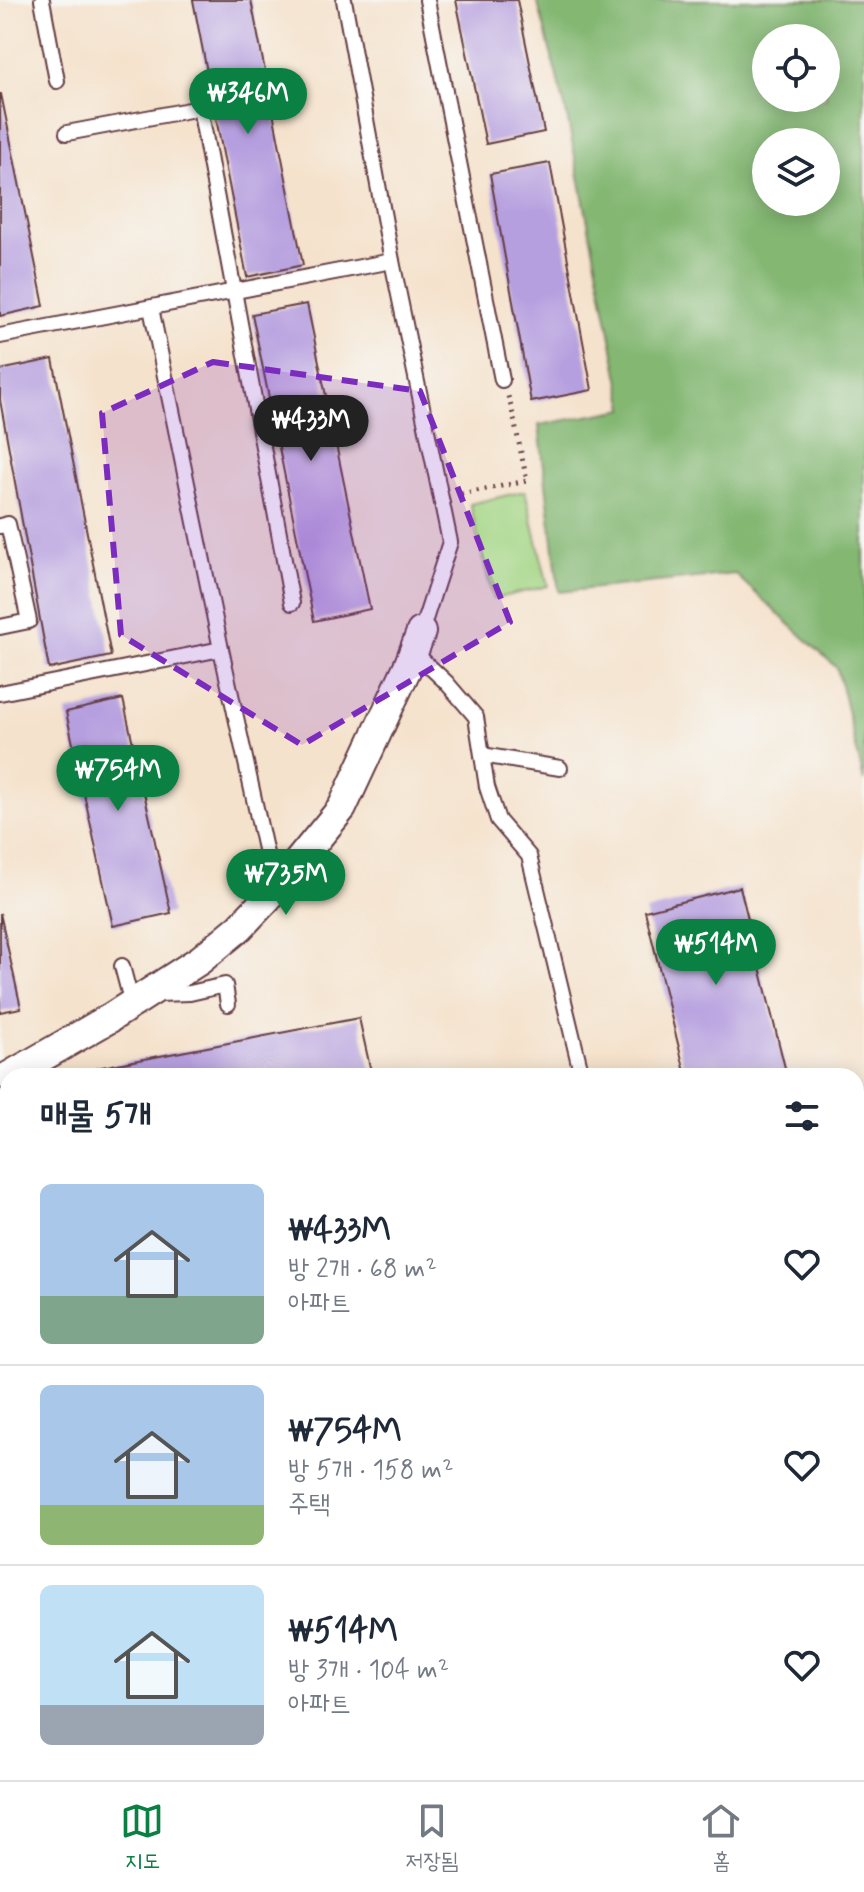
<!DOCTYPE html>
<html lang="ko">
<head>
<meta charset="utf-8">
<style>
  :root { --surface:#fff; --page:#f6f6f7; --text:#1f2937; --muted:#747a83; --line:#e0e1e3; --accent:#0b8043 }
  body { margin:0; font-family:Mynerve,"Poor Story",sans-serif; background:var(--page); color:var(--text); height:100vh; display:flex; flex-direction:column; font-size:30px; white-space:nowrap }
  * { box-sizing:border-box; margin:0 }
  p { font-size:26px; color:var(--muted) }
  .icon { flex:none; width:44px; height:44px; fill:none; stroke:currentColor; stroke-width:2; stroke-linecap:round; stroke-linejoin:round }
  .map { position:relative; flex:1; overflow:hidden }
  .side { position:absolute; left:0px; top:1068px; width:864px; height:712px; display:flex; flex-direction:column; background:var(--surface); border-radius:24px 24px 0 0; box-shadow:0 4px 20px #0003 }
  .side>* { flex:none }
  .buttons { position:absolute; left:752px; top:24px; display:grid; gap:16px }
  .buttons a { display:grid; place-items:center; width:88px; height:88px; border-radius:50%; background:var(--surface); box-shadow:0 4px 20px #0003; font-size:40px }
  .price { position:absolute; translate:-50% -68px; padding:0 18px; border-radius:28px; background:var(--accent); color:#fff; font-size:26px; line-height:52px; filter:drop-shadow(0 2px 4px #0008) }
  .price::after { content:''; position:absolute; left:50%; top:48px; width:24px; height:18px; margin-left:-12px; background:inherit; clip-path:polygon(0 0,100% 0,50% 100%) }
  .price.on { background:#222; color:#fff }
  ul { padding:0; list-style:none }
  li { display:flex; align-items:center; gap:24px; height:200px; padding:0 40px }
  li+li { border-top:2px solid var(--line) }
  li span { display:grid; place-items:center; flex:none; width:224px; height:160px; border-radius:12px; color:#555 }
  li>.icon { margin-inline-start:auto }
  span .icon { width:96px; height:96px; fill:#fffc; stroke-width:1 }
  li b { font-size:34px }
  h2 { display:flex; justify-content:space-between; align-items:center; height:96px; padding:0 40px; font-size:34px }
  .menu { display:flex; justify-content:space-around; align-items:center; height:112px; border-top:2px solid var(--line); background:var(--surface); font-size:22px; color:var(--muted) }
  .menu a { display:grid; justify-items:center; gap:4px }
  .menu .on { color:var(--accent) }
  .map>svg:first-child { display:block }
</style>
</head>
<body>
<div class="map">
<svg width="864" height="1780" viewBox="0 0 864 1780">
  <rect width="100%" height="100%" fill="#f6f6f2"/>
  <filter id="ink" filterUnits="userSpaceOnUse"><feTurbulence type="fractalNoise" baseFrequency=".0125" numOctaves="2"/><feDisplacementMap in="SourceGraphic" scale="16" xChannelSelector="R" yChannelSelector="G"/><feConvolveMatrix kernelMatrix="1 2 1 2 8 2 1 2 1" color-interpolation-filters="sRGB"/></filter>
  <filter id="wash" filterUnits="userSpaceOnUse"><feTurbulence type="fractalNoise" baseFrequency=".006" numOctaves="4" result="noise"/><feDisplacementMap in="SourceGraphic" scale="32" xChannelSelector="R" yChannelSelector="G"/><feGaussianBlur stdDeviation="1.8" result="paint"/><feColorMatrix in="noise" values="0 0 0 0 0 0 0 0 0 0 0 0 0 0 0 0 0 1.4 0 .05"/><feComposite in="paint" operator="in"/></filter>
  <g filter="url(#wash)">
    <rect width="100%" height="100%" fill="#f5e2cc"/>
    <!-- green -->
    <polygon fill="#a4d685" stroke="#777a58" stroke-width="2" points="525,491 548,586 493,599 470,504"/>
    <!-- forest -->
    <path fill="#83b772" stroke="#666b4e" stroke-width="2" fill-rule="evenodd" d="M 537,0 L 864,0 L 864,781 L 837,668 L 735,574 L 559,592 L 539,425 L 625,409 L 566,111 ZM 766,38 L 826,38 L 826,98 L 766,98 ZM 766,142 L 826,142 L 826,202 L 766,202 Z"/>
    <g id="blocks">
      <!-- building -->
      <g fill="#b69fdf">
        <polygon points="193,0 251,0 303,265 247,277"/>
        <polygon points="456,0 517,0 544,132 486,144"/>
        <polygon points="0,94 1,94 44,306 0,316"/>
        <polygon points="550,163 592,390 531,402 490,174"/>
        <polygon points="307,304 370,609 314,621 252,314"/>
        <polygon points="53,359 111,656 49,669 0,400 0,370"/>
        <polygon points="123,699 171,913 113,926 66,712"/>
        <polygon points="740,887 787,1076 686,1076 645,911"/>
        <polygon points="0,913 21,1008 0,1012"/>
        <polygon points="359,1018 372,1076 94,1076 97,1068"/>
        <polygon points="856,1369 864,1375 864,1389 856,1399"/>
        <polygon points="856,1498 862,1501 859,1515 864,1517 864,1596 856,1592"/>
        <polygon points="703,1772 789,1772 783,1780 698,1780"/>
      </g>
    </g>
  </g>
  <g filter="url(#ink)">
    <use href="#blocks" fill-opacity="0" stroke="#643c43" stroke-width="2"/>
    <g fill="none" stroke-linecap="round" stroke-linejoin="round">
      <defs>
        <g id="service">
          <polyline points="42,0 57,81"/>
          <polyline points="427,0 502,380"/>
          <polyline points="67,133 200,108 292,603"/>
          <polyline points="392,261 450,542 421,632"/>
          <polyline points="151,308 221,649 274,890"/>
          <polyline points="0,336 392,261 344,0"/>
          <polyline points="0,526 8,524 29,621 0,627"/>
          <polyline points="414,652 446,682 476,717 487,787 498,820 529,856 582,1076"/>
          <polyline points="0,693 221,649"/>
          <polyline points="482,755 560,768"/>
          <polyline points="122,966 132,1004"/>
          <polyline points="158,994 190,993 225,985 228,1004"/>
          <polyline points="856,1197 864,1199"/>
          <polyline points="354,1772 355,1780"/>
        </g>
        <g id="minor">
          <polyline points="9,1076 110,1018 200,960 240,927 274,891 342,808 409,664 421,632"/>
          <polyline points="577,1780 598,1772"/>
        </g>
        <g id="primary">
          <polyline points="856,1260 864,1259"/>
          <polyline points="856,1302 864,1301"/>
          <polyline points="0,1355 8,1354"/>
          <polyline points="0,1406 8,1405"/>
        </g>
      </defs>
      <!-- service casing -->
      <use href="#service" stroke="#643c43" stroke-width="18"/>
      <!-- minor casing -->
      <use href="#minor" stroke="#643c43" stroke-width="32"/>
      <!-- primary casing -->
      <use href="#primary" stroke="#643c43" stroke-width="48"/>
      <!-- path -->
      <polyline stroke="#643c43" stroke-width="5" stroke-dasharray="2 6" stroke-linecap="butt" points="461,494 527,481 512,410 508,396"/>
      <!-- service -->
      <use href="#service" stroke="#fff" stroke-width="14"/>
      <!-- minor -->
      <use href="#minor" stroke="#fff" stroke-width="28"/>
      <!-- primary -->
      <use href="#primary" stroke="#f9bc8a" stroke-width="44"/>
    </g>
  </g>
  <!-- marked area -->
  <path fill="#7b2cbf" fill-opacity="0.2" stroke="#7b2cbf" stroke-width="6" stroke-dasharray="16 10" stroke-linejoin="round" d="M 213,362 L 420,391 L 510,622 L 302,745 L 121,635 L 102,413 Z"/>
</svg>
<div class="buttons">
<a><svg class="icon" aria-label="locate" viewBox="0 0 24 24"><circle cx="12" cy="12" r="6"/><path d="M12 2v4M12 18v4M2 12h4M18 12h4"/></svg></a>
<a><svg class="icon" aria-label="layers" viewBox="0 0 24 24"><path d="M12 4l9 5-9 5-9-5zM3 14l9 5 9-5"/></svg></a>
</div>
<b class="price" style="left:248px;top:136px">₩346M</b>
<b class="price on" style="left:311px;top:463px">₩433M</b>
<b class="price" style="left:118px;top:813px">₩754M</b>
<b class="price" style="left:286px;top:917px">₩735M</b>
<b class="price" style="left:716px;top:987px">₩514M</b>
<section class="side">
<h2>매물 5개<svg class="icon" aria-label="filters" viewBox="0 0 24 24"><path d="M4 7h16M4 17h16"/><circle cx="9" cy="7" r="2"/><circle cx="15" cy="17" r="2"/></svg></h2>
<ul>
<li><span style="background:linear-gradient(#a9c7e8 70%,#7fa58c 0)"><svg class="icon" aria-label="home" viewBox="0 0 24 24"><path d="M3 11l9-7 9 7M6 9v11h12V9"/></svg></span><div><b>₩433M</b><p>방 2개 · 68 m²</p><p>아파트</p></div><svg class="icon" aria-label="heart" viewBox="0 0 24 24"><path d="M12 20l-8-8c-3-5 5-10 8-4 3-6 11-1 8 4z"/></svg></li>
<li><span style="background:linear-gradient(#a9c7e8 75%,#8fb573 0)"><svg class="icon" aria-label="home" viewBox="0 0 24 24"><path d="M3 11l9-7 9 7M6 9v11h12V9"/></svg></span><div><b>₩754M</b><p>방 5개 · 158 m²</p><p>주택</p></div><svg class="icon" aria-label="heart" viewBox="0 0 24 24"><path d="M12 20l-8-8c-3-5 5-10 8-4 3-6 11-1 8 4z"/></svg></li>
<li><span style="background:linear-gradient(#bfe0f5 75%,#9aa5b1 0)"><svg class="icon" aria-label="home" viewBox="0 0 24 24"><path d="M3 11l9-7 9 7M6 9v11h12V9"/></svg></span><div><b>₩514M</b><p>방 3개 · 104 m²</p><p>아파트</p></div><svg class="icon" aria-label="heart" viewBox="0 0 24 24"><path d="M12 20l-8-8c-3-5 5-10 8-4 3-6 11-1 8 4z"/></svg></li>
</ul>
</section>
</div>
<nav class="menu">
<a class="on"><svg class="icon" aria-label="map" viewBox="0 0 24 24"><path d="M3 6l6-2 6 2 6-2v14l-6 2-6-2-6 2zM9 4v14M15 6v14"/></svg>지도</a>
<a><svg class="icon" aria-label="saved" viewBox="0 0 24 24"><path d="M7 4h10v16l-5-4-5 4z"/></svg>저장됨</a>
<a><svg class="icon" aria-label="home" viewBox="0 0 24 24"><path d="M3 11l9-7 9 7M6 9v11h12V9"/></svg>홈</a>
</nav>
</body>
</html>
